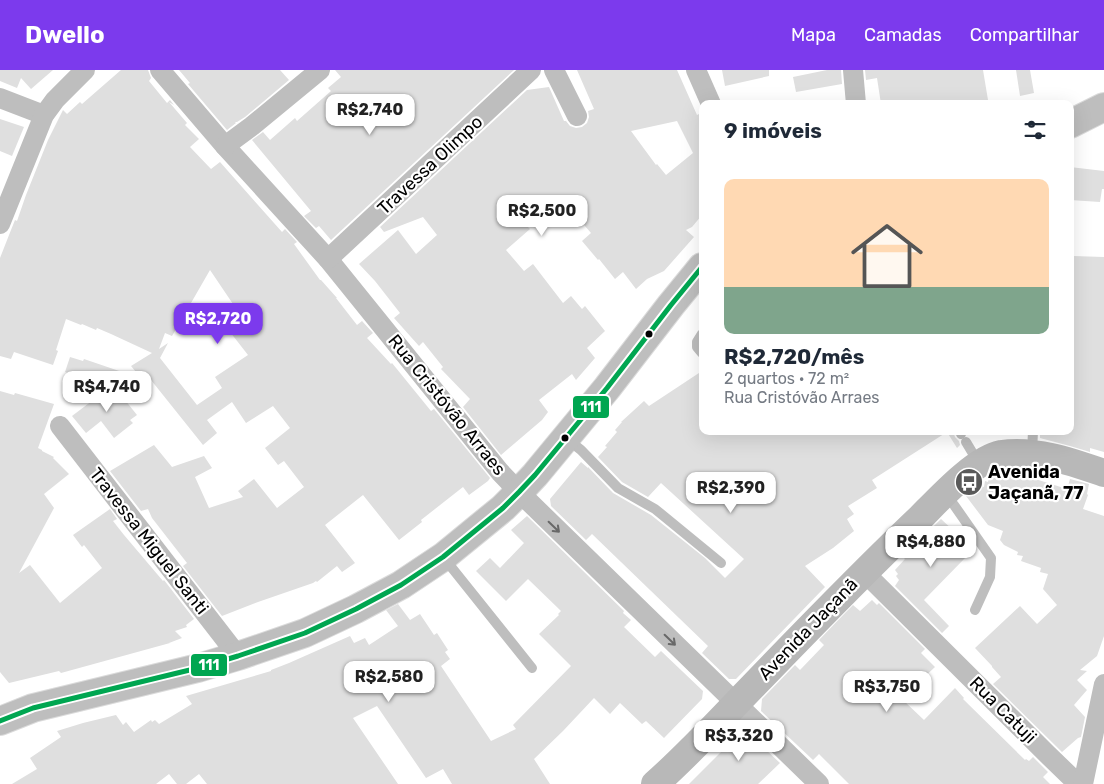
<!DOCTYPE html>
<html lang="pt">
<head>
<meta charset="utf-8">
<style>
  :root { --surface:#fff; --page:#f2f2f3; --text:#1f2937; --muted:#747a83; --accent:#7c3aed }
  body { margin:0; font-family:Rubik,sans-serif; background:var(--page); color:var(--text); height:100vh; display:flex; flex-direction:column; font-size:19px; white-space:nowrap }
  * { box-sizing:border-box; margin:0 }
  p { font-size:16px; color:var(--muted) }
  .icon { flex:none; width:28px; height:28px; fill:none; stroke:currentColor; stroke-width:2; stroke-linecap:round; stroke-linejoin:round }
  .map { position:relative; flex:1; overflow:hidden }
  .sheet { position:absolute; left:699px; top:30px; width:375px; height:335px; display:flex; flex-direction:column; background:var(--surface); border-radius:10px; box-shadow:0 5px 20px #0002 }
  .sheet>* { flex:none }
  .price { position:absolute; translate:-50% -42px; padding:0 11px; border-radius:10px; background:#fff; color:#222; font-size:16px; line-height:32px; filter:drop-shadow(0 1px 2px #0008) }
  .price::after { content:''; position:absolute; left:50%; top:30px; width:15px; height:11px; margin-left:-8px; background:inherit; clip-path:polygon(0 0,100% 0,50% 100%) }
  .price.current { background:var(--accent); color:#fff }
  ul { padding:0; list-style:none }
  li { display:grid; align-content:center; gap:10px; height:265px; padding:0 25px }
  li span { display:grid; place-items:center; height:155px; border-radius:10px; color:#555 }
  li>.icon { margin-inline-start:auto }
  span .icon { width:90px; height:90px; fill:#fffc; stroke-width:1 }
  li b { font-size:21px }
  h2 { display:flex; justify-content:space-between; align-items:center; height:60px; padding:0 25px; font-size:21px }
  header { display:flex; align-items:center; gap:30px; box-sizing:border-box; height:70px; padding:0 25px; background:var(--accent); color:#fff }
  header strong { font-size:24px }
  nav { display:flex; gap:28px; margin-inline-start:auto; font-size:18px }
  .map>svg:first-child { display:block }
</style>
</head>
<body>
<header>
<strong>Dwello</strong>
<nav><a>Mapa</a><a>Camadas</a><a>Compartilhar</a></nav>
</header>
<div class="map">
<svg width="1104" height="714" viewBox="0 0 1104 714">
  <rect width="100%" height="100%" fill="#fff"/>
  <!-- building -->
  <g fill="#dfdfdf" fill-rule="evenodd">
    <polygon points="0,0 53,0 31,19 21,8 17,18 0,11"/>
    <path d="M 121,0 L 148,0 L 151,8 L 149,11 L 167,33 L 170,30 L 174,35 L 169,32 L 187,53 L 185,55 L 199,69 L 190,77 L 211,99 L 220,92 L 282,162 L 285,159 L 297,172 L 294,174 L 320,210 L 321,210 L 337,228 L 336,228 L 357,255 L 362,251 L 373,263 L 367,268 L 391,294 L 392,293 L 431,341 L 434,339 L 490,408 L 488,411 L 469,425 L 463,417 L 421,450 L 422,452 L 399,470 L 363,425 L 325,455 L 355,493 L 342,502 L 337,496 L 317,512 L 316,511 L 313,513 L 258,532 L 222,546 L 183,496 L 187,493 L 152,448 L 148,439 L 141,441 L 110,401 L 154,375 L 172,397 L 204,386 L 212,398 L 195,407 L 209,438 L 243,427 L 238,421 L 254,409 L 277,438 L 304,417 L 284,391 L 278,395 L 265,378 L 290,358 L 273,336 L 246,353 L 232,332 L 207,350 L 217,363 L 203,375 L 151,310 L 146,314 L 131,296 L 152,283 L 111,264 L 97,258 L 96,260 L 82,254 L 81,255 L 66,249 L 56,280 L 58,281 L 53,295 L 14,282 L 11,289 L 0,286 L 0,188 L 11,160 L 15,150 L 17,151 L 26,125 L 48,70 L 63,40 L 67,44 L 80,32 L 82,34 ZM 210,200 L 233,234 L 216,244 L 248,285 L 215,307 L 222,318 L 197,335 L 160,288 L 168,273 L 159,279 L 165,263 L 172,266 Z"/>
    <polygon points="179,0 280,0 289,10 245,47 237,52 235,52 236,53 227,60 188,14 190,13"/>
    <polygon points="335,0 514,0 331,170 319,156 316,158 304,146 311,141 252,70 263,62 270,70 295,48 297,51 331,21 328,18 341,7"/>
    <path d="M 577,0 L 677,0 L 697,45 L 699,44 L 702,52 L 702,145 L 692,157 L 686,160 L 694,167 L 664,201 L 647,209 L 636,219 L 623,202 L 615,209 L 599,189 L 598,190 L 582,171 L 591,163 L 560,127 L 527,156 L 530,159 L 506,180 L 524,201 L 533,194 L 563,233 L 571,226 L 582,239 L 585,236 L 605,261 L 587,278 L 595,288 L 576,310 L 572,304 L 539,330 L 548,342 L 542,350 L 501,385 L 463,337 L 470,329 L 441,299 L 443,297 L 423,272 L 419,276 L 394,248 L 400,243 L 375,211 L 359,194 L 398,160 L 416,184 L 437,165 L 423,147 L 384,162 L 380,157 L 527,20 L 549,17 L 564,51 L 566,51 L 570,56 L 576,58 L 582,57 L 587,53 L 589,47 L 588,41 L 594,39 ZM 677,51 L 693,83 L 666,105 L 657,94 L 656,95 L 631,61 Z"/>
    <polygon points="722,0 769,0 769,6 725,16"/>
    <polygon points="827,0 841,0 842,14 796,22 793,7"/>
    <polygon points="865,0 983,0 988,30 957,34 881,34 877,8 866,10"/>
    <polygon points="1016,0 1030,0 1034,23 1020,26"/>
    <polygon points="0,49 24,57 12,86 0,81"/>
    <polygon points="1070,97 1104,101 1104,119 1102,119 1100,132 1070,130"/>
    <polygon points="1073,186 1104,187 1104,382 1090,378 1090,382 1070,376 1040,368 1040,361 1070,361 1070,225"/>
    <polygon points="70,287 83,291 84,289 125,303 110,316 86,310 87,309 65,302"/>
    <polygon points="702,301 702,361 953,361 955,367 959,371 960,375 957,378 947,362 872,410 877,418 848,436 854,444 847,449 854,461 833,478 805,496 825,517 736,609 729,609 702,583 708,576 592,464 586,470 551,436 550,429 581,392 588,398 588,397 613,423 651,445 705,488 725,508 744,489 661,413 648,427 622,412 598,387 607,377 605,376 617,362 615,360 622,352 621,352 644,331 649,336"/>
    <polygon points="113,315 137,345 130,350 133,353 114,368 101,351 86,363 72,346"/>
    <polygon points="0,321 14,325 15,323 54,334 38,378 42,380 42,381 54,387 53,388 69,404 44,424 54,438 19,503 30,495 60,533 102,498 84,475 82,477 73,465 110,439 117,449 113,451 124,465 163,511 164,510 194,549 186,555 187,557 175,561 182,568 169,573 170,573 61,603 59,601 9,613 0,602"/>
    <polygon points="1004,399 1016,399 1030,403 1029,407 1067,419 1070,409 1089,414 1087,424 1088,425 1083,439 1104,446 1104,566 1097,586 1080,600 1087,601 1077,610 1087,620 1074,635 1085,647 1081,667 1078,668 1062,682 993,614 1001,607 992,597 992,596 975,578 1020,536 1037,554 1057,535 1043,519 1048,504 1040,502 1041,498 1021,491 1023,486 1017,485 1018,482 1004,475 1000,470 1003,461 988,455 966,426 973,421 977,415 984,417 985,411 988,412 989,406"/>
    <polygon points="527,446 624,541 623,543 631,550 624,557 655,587 661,581 703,621 702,629 664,668 646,651 642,654 620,633 610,644 594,628 563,661 534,689 550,714 452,714 443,699 426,708 377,636 353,648 398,714 207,714 199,704 186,714 177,714 169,704 156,714 12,714 37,699 30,688 61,667 57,661 83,653 116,645 123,655 126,652 134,662 151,650 152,652 155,650 159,654 192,634 186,626 271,601 271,600 289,593 350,566 354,573 365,568 369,575 398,556 386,540 398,534 410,550 420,544 434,565 437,563 448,580 445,582 450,589 441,596 491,671 516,659 513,655 571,596 539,564 559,545 558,544 561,541 528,509 506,531 476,501 490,488 500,498 524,473 511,460"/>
    <polygon points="941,449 972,478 965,488 924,530 949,556 942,563 895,516 899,510 896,506 898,504 895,500 905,489 903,487 904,485"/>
    <polygon points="872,530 877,535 879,533 925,579 921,583 935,597 902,628 904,631 924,650 955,618 964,628 963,629 1025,690 1026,689 1029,691 1033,687 1048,702 1043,707 1050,714 849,714 819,684 813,690 761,641 762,629 795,595 800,600 824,575 819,570 846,542 853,535 860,541"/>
    <polygon points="738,654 780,693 758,714 689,714 728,675 723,670"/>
  </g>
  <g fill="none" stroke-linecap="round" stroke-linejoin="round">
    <defs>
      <g id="primary">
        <polyline points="1070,54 1104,37"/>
        <polyline points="0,651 33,638 198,598 238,586 305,563 356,539 401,515 443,487 503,438 519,422 535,405 607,318 671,235 702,197"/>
      </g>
    </defs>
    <!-- primary casing -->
    <use href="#primary" stroke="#dbdbdb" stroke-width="30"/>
    <!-- lane -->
    <g stroke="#bebebe" stroke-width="10">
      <polyline points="702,264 697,272 697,277 702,283"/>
      <polyline points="960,361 961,364"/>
      <polyline points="567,369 581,380 618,418 655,439 721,493"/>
      <polyline points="966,372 978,392"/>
      <polyline points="1032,383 1033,361"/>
      <polyline points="945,425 954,435 991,488 990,507 975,540"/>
      <polyline points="444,488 532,598"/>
    </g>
    <!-- street -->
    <g stroke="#bebebe" stroke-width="20">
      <polyline points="160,0 225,76 328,189 500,402 519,422 819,714"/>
      <polyline points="554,0 577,46"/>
      <polyline points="696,0 711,34"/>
      <polyline points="853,0 856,34"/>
      <polyline points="0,28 44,45"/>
      <polyline points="225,76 252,56 320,0"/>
      <polyline points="0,154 44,45 55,30 85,0"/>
      <polyline points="328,189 531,0"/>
      <polyline points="60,356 238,586"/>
      <polyline points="864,502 1046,683 1078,714"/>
      <polyline points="1083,714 1104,614"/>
    </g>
    <!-- secondary -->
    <path stroke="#b8b8b8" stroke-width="28" d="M 655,714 C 690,683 722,648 754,615 C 808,559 862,503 919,449 C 938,430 975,389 1001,384 C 1036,379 1072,392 1104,403"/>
    <!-- primary -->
    <use href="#primary" stroke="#bebebe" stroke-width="28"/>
    <defs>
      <polyline id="bus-1" points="0,651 33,638 198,598 238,586 305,563 356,539 401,515 443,487 503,438 519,422 535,405 607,318 671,235 702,197"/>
    </defs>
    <!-- bus-1 casing -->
    <use href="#bus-1" stroke="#fff" stroke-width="9"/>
    <!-- bus-1 -->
    <use href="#bus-1" stroke="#00a651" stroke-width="5"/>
  </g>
  <!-- one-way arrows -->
  <defs><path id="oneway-shaft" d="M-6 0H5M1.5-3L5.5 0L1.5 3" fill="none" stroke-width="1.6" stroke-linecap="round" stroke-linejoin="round" transform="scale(1.25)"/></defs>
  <g stroke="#686868">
    <use href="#oneway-shaft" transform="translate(554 457) rotate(44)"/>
    <use href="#oneway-shaft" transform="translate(670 570) rotate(44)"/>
  </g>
  <!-- icons -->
  <defs>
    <symbol id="bus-disc" viewBox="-11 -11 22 22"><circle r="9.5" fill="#595959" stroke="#fff"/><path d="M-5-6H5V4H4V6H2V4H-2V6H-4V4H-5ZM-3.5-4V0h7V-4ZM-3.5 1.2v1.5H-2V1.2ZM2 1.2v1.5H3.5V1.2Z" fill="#fff"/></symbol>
  </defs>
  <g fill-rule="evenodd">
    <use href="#bus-disc" x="953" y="396" width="32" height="32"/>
  </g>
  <!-- markers -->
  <g fill="#000" stroke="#fff" stroke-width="2">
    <circle cx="649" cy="264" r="4.5"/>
    <circle cx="565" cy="368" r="4.5"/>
  </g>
  <g text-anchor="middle" stroke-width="4.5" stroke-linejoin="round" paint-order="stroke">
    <!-- street labels -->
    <g font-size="18" fill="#000" stroke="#fff">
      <text transform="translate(430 95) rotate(-43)" y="6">Travessa Olimpo</text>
      <text transform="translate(447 335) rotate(51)" y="6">Rua Cristóvão Arraes</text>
      <text transform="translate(149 471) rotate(52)" y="6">Travessa Miguel Santi</text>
      <text transform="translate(808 559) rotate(-46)" y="6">Avenida Jaçanã</text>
      <text transform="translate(1003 640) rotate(45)" y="6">Rua Catuji</text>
    </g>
    <!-- poi labels -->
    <g font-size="18" font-weight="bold" fill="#000" stroke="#fff" text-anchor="start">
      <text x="988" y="408">Avenida<tspan x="988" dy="21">Jaçanã, 77</tspan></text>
    </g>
  </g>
  <g stroke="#fff" stroke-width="2">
    <rect x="572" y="325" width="38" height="24" rx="5" fill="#00a651"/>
    <rect x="190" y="583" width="38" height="24" rx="5" fill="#00a651"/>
  </g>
  <g font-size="14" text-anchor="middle" font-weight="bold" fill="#fff">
    <text x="591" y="342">111</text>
    <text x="209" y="600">111</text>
  </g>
</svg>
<b class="price" style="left:370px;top:66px">R$2,740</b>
<b class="price" style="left:542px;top:167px">R$2,500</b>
<b class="price current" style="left:218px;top:275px">R$2,720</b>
<b class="price" style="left:107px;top:343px">R$4,740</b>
<b class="price" style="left:731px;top:444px">R$2,390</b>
<b class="price" style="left:931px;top:498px">R$4,880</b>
<b class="price" style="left:389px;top:633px">R$2,580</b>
<b class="price" style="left:887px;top:643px">R$3,750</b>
<b class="price" style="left:739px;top:692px">R$3,320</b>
<section class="sheet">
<h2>9 imóveis<svg class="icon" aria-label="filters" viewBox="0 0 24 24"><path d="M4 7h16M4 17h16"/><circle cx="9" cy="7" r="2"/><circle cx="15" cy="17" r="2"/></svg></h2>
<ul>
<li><span style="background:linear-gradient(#ffd9b3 70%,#7fa58c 0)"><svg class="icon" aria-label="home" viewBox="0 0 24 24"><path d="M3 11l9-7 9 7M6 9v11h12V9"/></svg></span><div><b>R$2,720/mês</b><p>2 quartos · 72 m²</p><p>Rua Cristóvão Arraes</p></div></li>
</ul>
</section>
</div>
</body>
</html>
